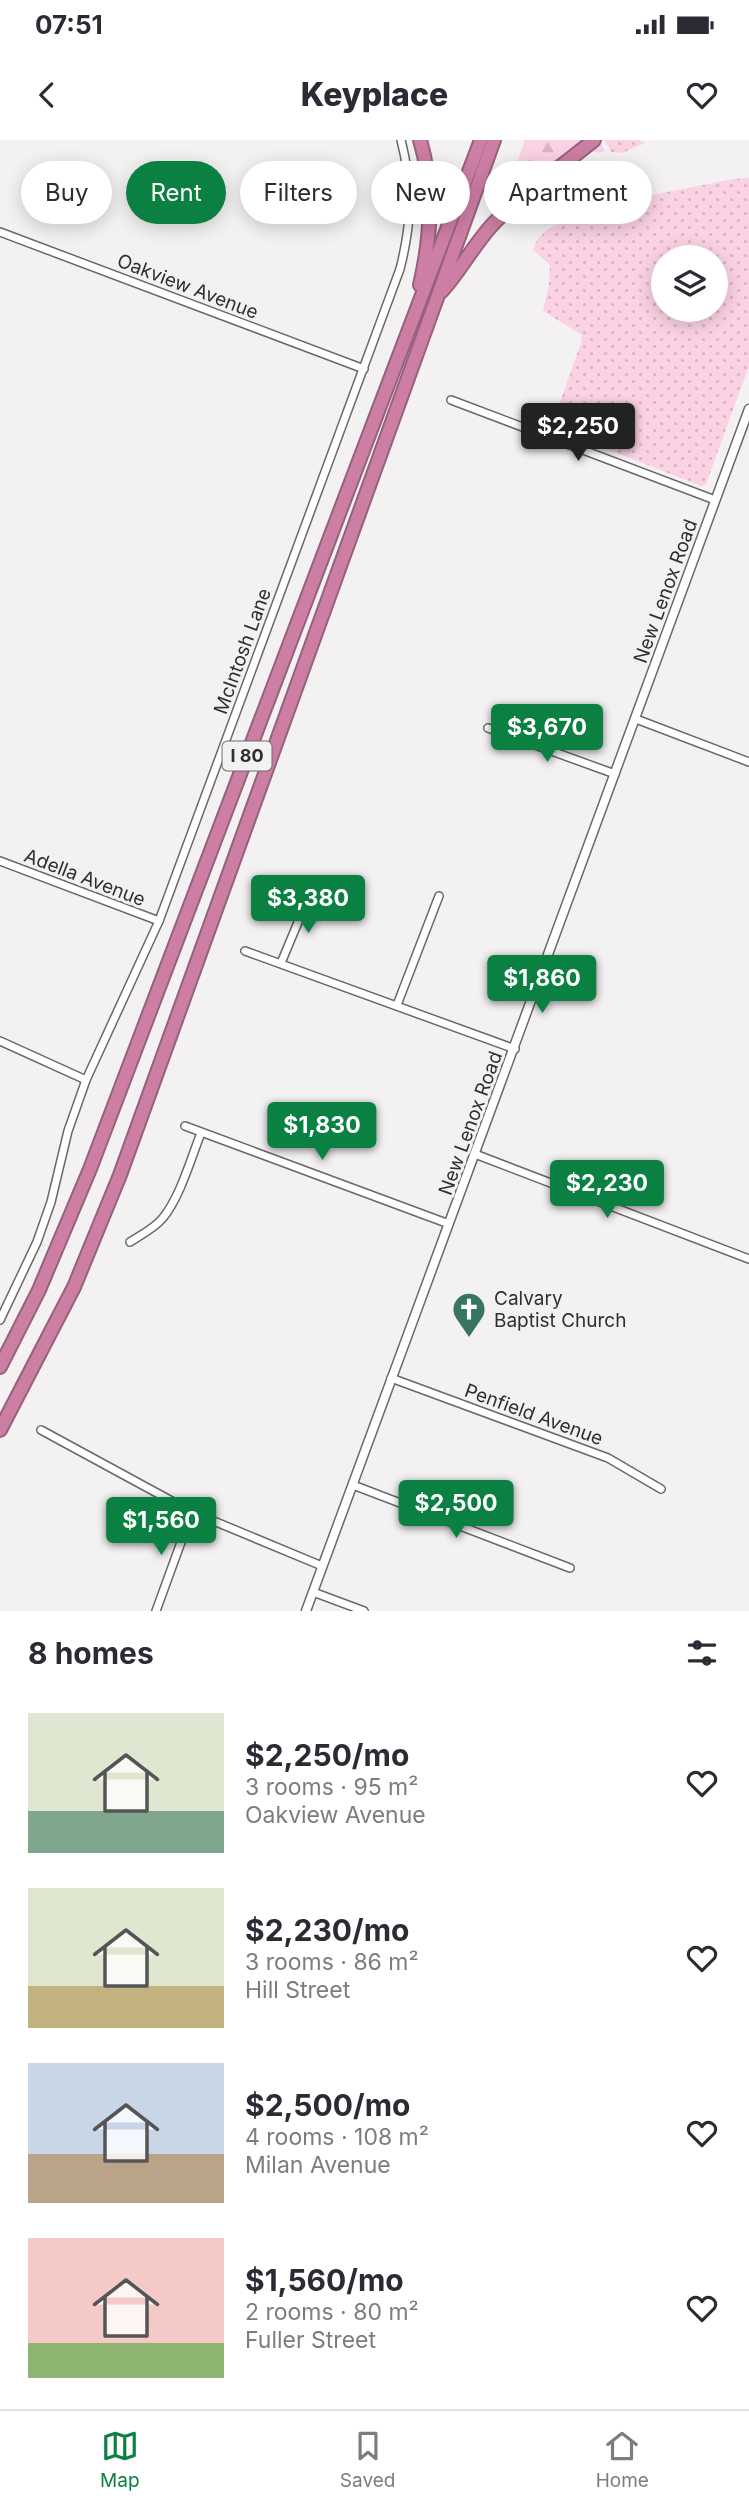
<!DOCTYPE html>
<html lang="en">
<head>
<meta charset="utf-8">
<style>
  :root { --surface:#fff; --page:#f7f7f7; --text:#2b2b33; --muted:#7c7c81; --line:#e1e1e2; --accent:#0b8043 }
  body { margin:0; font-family:Inter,sans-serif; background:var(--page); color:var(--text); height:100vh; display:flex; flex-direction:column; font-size:26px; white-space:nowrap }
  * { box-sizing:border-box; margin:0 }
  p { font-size:23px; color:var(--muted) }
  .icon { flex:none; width:38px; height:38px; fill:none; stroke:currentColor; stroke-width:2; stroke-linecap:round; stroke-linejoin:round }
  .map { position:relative; height:1471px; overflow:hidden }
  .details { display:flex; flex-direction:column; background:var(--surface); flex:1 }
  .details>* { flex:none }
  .guide { position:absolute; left:21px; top:21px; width:707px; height:63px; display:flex; gap:14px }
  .controls { position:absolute; left:651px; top:105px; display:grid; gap:14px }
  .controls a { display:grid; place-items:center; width:77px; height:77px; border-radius:50%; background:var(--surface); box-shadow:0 4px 18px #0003; font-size:35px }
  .price { position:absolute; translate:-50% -60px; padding:0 16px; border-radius:7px; background:var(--accent); color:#fff; font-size:23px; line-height:46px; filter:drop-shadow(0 2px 4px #0008) }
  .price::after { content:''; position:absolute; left:50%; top:42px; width:21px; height:16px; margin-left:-10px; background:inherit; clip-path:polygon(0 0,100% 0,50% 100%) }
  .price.current { background:#222; color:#fff }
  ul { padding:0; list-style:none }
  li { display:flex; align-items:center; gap:21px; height:175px; padding:0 28px }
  li span { display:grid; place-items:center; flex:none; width:196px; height:140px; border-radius:0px; color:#555 }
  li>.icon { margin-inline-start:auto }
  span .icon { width:84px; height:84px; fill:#fffc; stroke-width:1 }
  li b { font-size:30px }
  h2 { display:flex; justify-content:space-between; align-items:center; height:84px; padding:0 28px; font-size:30px }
  .chip { padding:0 24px; border-radius:32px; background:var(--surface); box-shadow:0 4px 18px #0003; font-size:24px; line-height:63px }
  .chip.current { background:var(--accent); color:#fff }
  .status { display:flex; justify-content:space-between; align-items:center; height:49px; padding:0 35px; background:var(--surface); direction:ltr }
  .status svg { height:19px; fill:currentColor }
  header { display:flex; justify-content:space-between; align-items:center; height:91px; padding:0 28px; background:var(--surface); font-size:32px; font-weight:800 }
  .tabs { display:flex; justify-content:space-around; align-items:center; height:98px; border-top:2px solid var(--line); background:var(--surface); font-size:19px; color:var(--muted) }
  .tabs a { display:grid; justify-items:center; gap:4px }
  .tabs .current { color:var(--accent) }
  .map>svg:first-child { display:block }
</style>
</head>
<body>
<div class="status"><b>07:51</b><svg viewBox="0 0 49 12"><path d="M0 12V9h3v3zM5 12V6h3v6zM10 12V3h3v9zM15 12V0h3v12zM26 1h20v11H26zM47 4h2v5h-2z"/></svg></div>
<header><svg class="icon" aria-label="back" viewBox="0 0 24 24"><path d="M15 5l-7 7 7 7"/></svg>Keyplace<svg class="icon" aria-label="heart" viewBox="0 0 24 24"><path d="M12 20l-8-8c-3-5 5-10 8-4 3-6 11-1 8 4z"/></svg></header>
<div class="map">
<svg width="749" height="1471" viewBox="0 0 749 1471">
  <defs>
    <pattern id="grass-dots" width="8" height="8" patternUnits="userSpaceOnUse" patternTransform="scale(1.75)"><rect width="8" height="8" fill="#fbd2e4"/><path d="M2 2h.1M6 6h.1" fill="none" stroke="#d7b5c4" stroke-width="1.8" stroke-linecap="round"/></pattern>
    <pattern id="forest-firs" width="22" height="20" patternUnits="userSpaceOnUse" patternTransform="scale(1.75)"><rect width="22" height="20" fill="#fbd2e4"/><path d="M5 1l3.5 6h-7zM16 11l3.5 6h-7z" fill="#d7b5c4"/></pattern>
  </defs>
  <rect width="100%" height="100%" fill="#f4f1f2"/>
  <!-- grass -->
  <g fill="url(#grass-dots)" fill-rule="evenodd">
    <polygon points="605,0 639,0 645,3 622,13 611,12"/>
    <path d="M 749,38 L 749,226 L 706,344 L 701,346 L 551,287 L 581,203 L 582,195 L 543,171 L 549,144 L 550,125 L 533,110 L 537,100 L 547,90 L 595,66 L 734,39 ZM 716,117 L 716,170 L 663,170 L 663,117 Z"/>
  </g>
  <!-- forest -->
  <polygon fill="url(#forest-firs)" points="525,0 599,0 605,11 600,13 580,8 526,54 515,53 511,39"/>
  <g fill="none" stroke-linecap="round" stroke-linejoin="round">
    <defs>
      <g id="minor">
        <polyline points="0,92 364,229"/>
        <polyline points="451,260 715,360"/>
        <polyline points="636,579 749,622"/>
        <polyline points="488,588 615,634"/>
        <polyline points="0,721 159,781"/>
        <polyline points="245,811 515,909"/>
        <polyline points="281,823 309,756"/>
        <polyline points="397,865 439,756"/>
        <polyline points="0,901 86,940"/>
        <polyline points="185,986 449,1084"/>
        <polyline points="475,1014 749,1119"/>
        <path d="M 130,1102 C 141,1095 153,1089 162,1079 C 180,1058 191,1018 201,993"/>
        <path d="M 0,1180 L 37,1102 L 51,1062 L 68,991 L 86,940 L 159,781 L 400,129 C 412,82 413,47 401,0"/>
        <polyline points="391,1238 608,1318 661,1349"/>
        <polyline points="41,1290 192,1372 322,1426"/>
        <polyline points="353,1345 570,1428"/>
        <polyline points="313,1452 364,1471"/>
        <polyline points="156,1471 192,1372"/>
      </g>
      <polyline id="tertiary" points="306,1471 749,269"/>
      <g id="motorway">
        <path d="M 420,145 C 431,98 434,47 420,0"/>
        <path d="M 442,151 C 461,130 474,104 494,83 C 524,52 561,27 594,0"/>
        <polyline points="0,1227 39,1150 90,1029 481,0"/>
        <polyline points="0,1290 74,1147 120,1035 494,0"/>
      </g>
    </defs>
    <!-- minor casing -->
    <use href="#minor" stroke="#6b6869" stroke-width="10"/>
    <!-- tertiary casing -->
    <use href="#tertiary" stroke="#6b6869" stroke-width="11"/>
    <!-- motorway casing -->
    <use href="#motorway" stroke="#96627b" stroke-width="16"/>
    <!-- minor -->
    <use href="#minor" stroke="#fff" stroke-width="7"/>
    <!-- tertiary -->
    <use href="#tertiary" stroke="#fff" stroke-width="8"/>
    <!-- motorway -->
    <use href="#motorway" stroke="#cd7ea4" stroke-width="12"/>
  </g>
  <!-- icons -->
  <defs>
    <symbol id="church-pin" viewBox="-11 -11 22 30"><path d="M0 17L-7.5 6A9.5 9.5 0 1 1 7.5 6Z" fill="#387561" stroke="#f4f1f2"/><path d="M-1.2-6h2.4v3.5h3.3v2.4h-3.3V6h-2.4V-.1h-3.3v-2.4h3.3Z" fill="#fff"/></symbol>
  </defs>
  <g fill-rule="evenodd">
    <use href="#church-pin" x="450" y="1150" width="38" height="52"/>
  </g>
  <g text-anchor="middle" stroke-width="6" stroke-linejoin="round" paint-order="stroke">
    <!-- shield labels -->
    <rect fill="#f4f1f2" stroke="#6b696a" stroke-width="2" x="222.5" y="601.5" width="49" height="29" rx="5"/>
    <g font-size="18" font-weight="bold" fill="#302f2f">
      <text x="247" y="622">I 80</text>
    </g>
    <!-- street labels -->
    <g font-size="19" fill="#302f2f" stroke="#f4f1f2">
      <text transform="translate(188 146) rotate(21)" y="7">Oakview Avenue</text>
      <text transform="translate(665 451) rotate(-70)" y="7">New Lenox Road</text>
      <text transform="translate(242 511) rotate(-70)" y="7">McIntosh Lane</text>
      <text transform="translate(85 737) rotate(21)" y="7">Adella Avenue</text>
      <text transform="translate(470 983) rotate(-70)" y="7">New Lenox Road</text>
      <text transform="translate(534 1274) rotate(20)" y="7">Penfield Avenue</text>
    </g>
    <!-- poi labels -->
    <g font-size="19" fill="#302f2f" stroke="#f4f1f2" text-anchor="start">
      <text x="494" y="1165">Calvary<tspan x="494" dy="22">Baptist Church</tspan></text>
    </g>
  </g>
</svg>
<div class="controls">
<a><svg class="icon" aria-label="layers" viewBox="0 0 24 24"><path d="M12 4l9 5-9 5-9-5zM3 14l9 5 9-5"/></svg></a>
</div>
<b class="price current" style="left:578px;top:323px">$2,250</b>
<b class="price" style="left:547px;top:624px">$3,670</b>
<b class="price" style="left:308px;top:795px">$3,380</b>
<b class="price" style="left:542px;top:875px">$1,860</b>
<b class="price" style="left:322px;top:1022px">$1,830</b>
<b class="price" style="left:607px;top:1080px">$2,230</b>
<b class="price" style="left:456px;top:1400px">$2,500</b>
<b class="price" style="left:161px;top:1417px">$1,560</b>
<div class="guide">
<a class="chip">Buy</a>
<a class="chip current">Rent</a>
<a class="chip">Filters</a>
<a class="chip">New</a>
<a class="chip">Apartment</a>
</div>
</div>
<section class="details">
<h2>8 homes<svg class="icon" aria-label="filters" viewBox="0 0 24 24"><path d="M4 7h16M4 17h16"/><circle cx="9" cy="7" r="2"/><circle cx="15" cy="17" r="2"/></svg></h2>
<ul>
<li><span style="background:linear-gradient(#dfe7d0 70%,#7fa58c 0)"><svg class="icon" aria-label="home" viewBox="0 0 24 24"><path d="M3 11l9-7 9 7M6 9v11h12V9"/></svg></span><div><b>$2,250/mo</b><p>3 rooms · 95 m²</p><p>Oakview Avenue</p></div><svg class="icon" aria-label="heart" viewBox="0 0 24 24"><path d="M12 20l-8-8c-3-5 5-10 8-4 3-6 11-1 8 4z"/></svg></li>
<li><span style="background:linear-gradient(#dfe7d0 70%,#c2b280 0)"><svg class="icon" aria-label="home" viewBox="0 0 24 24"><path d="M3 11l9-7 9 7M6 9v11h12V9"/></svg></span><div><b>$2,230/mo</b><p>3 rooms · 86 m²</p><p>Hill Street</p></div><svg class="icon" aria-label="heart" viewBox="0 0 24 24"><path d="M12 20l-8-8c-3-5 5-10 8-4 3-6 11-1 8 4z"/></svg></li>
<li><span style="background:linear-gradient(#c9d6e8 65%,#b9a48a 0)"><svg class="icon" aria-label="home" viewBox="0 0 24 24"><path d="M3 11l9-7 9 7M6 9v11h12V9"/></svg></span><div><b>$2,500/mo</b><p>4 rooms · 108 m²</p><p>Milan Avenue</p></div><svg class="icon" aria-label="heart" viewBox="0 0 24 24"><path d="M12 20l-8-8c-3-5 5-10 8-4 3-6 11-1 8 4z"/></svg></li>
<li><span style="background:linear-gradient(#f6c9c9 75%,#8fb573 0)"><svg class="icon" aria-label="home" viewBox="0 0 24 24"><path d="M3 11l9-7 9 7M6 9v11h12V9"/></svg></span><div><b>$1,560/mo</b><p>2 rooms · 80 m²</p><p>Fuller Street</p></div><svg class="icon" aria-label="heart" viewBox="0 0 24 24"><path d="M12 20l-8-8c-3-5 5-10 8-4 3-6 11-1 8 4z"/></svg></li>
</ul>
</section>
<nav class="tabs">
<a class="current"><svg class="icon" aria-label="map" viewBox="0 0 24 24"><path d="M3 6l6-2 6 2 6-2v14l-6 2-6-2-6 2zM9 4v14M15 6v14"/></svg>Map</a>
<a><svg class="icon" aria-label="saved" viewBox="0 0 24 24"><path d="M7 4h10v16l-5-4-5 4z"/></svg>Saved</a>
<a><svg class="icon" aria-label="home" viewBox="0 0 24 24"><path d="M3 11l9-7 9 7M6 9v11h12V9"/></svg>Home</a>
</nav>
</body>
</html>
